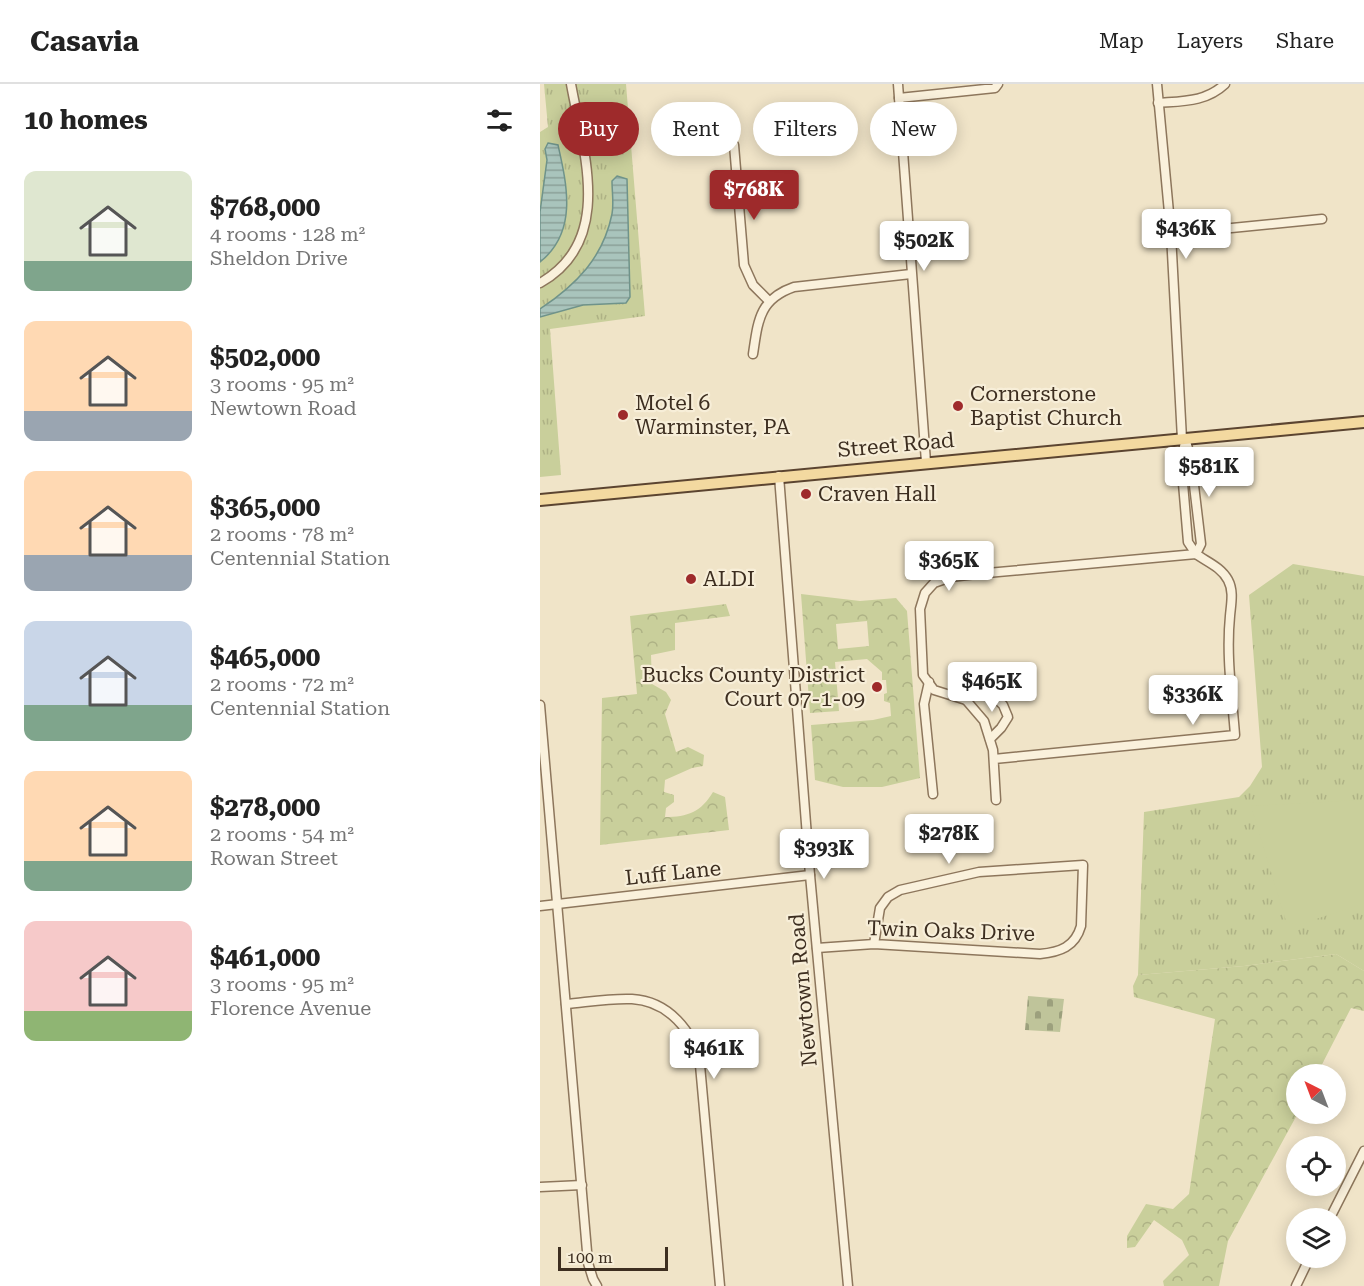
<!DOCTYPE html>
<html lang="en">
<head>
<meta charset="utf-8">
<style>
  :root { --surface:#fff; --page:#f6f6f6; --text:#222; --muted:#767676; --line:#e0e0e0; --accent:#9e2a2b }
  body { margin:0; font-family:"Roboto Serif",serif; background:var(--page); color:var(--text); height:100vh; display:flex; flex-direction:column; font-size:22px; white-space:nowrap }
  * { box-sizing:border-box; margin:0 }
  p { font-size:20px; color:var(--muted) }
  .icon { flex:none; width:33px; height:33px; fill:none; stroke:currentColor; stroke-width:2; stroke-linecap:round; stroke-linejoin:round }
  .map { position:relative; flex:1; overflow:hidden }
  .details { display:flex; flex-direction:column; background:var(--surface); width:540px }
  .details>* { flex:none }
  .top-card { position:absolute; left:18px; top:18px; width:570px; height:54px; display:flex; gap:12px }
  .needle { width:39px; rotate:318deg }
  .tools { position:absolute; left:746px; top:980px; display:grid; gap:12px }
  .tools a { display:grid; place-items:center; width:60px; height:60px; border-radius:50%; background:var(--surface); box-shadow:0 3px 15px #0003; font-size:30px }
  .scale { position:absolute; left:18px; bottom:15px; width:110px; box-sizing:border-box; padding-left:6px; border:3px solid #3d2e20; border-top:0; font-size:16px; line-height:21px; white-space:nowrap; color:#3d2e20; -webkit-text-stroke:4px #f7eed8; paint-order:stroke }
  .price { position:absolute; translate:-50% -51px; padding:0 14px; border-radius:6px; background:#fff; color:#222; font-size:20px; line-height:39px; filter:drop-shadow(0 2px 3px #0008) }
  .price::after { content:''; position:absolute; left:50%; top:36px; width:18px; height:14px; margin-left:-9px; background:inherit; clip-path:polygon(0 0,100% 0,50% 100%) }
  .price.on { background:var(--accent); color:#fff }
  ul { padding:0; list-style:none }
  li { display:flex; align-items:center; gap:18px; height:150px; padding:0 24px }
  li span { display:grid; place-items:center; flex:none; width:168px; height:120px; border-radius:12px; color:#555 }
  li>.icon { margin-inline-start:auto }
  span .icon { width:72px; height:72px; fill:#fffc; stroke-width:1 }
  li b { font-size:26px }
  h2 { display:flex; justify-content:space-between; align-items:center; height:72px; padding:0 24px; font-size:26px }
  .tag { padding:0 21px; border-radius:27px; background:var(--surface); box-shadow:0 3px 15px #0003; font-size:21px; line-height:54px }
  .tag.on { background:var(--accent); color:#fff }
  header { display:flex; align-items:center; gap:36px; box-sizing:border-box; height:84px; padding:0 30px; background:var(--surface); border-bottom:2px solid var(--line) }
  header strong { font-size:28px }
  nav { display:flex; gap:33px; margin-inline-start:auto; font-size:21px }
  main { display:flex; flex:1; min-height:0 }
  .map>svg:first-child { display:block }
</style>
</head>
<body>
<header>
<strong>Casavia</strong>
<nav><a>Map</a><a>Layers</a><a>Share</a></nav>
</header>
<main>
<section class="details">
<h2>10 homes<svg class="icon" aria-label="filters" viewBox="0 0 24 24"><path d="M4 7h16M4 17h16"/><circle cx="9" cy="7" r="2"/><circle cx="15" cy="17" r="2"/></svg></h2>
<ul>
<li><span style="background:linear-gradient(#dfe7d0 75%,#7fa58c 0)"><svg class="icon" aria-label="home" viewBox="0 0 24 24"><path d="M3 11l9-7 9 7M6 9v11h12V9"/></svg></span><div><b>$768,000</b><p>4 rooms · 128 m²</p><p>Sheldon Drive</p></div></li>
<li><span style="background:linear-gradient(#ffd9b3 75%,#9aa5b1 0)"><svg class="icon" aria-label="home" viewBox="0 0 24 24"><path d="M3 11l9-7 9 7M6 9v11h12V9"/></svg></span><div><b>$502,000</b><p>3 rooms · 95 m²</p><p>Newtown Road</p></div></li>
<li><span style="background:linear-gradient(#ffd9b3 70%,#9aa5b1 0)"><svg class="icon" aria-label="home" viewBox="0 0 24 24"><path d="M3 11l9-7 9 7M6 9v11h12V9"/></svg></span><div><b>$365,000</b><p>2 rooms · 78 m²</p><p>Centennial Station</p></div></li>
<li><span style="background:linear-gradient(#c9d6e8 70%,#7fa58c 0)"><svg class="icon" aria-label="home" viewBox="0 0 24 24"><path d="M3 11l9-7 9 7M6 9v11h12V9"/></svg></span><div><b>$465,000</b><p>2 rooms · 72 m²</p><p>Centennial Station</p></div></li>
<li><span style="background:linear-gradient(#ffd9b3 75%,#7fa58c 0)"><svg class="icon" aria-label="home" viewBox="0 0 24 24"><path d="M3 11l9-7 9 7M6 9v11h12V9"/></svg></span><div><b>$278,000</b><p>2 rooms · 54 m²</p><p>Rowan Street</p></div></li>
<li><span style="background:linear-gradient(#f6c9c9 75%,#8fb573 0)"><svg class="icon" aria-label="home" viewBox="0 0 24 24"><path d="M3 11l9-7 9 7M6 9v11h12V9"/></svg></span><div><b>$461,000</b><p>3 rooms · 95 m²</p><p>Florence Avenue</p></div></li>
</ul>
</section>
<div class="map">
<svg width="824" height="1202" viewBox="0 0 824 1202">
  <defs>
    <pattern id="forest-crowns" width="20" height="18" patternUnits="userSpaceOnUse" patternTransform="scale(1.5)"><rect width="20" height="18" fill="#c9cf9b"/><path d="M2 6a3 3 0 1 1 6 0M12 15a3 3 0 1 1 6 0" fill="none" stroke="#aeb285"/></pattern>
    <pattern id="cemetery-stones" width="16" height="16" patternUnits="userSpaceOnUse" patternTransform="scale(1.5)"><rect width="16" height="16" fill="#bfc49a"/><path d="M2 7V4a2 2 0 0 1 4 0v3zM10 15v-3a2 2 0 0 1 4 0v3z" fill="#9ca07d"/></pattern>
    <pattern id="park-tufts" width="24" height="20" patternUnits="userSpaceOnUse" patternTransform="scale(1.5)"><rect width="24" height="20" fill="#c9cf9b"/><path d="M3 7l-1-3M5 7V3M7 7l1-3M15 17l-1-3M17 17v-4M19 17l1-3" fill="none" stroke="#aeb285"/></pattern>
    <pattern id="water-rules" width="6" height="5" patternUnits="userSpaceOnUse" patternTransform="scale(1.5)"><rect width="6" height="5" fill="#a9c4bc"/><path d="M0 2.5h6" fill="none" stroke="#8ba098"/></pattern>
  </defs>
  <rect width="100%" height="100%" fill="#f0e4c8"/>
  <!-- forest -->
  <g fill="url(#forest-crowns)" fill-rule="evenodd">
    <path d="M 261,510 L 320,517 L 356,514 L 367,527 L 380,694 L 342,703 L 303,703 L 275,696 L 271,641 L 333,636 L 351,632 L 350,619 L 344,617 L 344,610 L 347,609 L 346,596 L 342,596 L 342,588 L 327,575 L 295,578 L 299,627 L 270,629 ZM 327,537 L 329,562 L 298,565 L 296,540 Z"/>
    <path d="M 186,520 L 190,532 L 135,539 L 135,566 L 111,571 L 112,600 L 126,608 L 131,616 L 125,630 L 136,668 L 148,663 L 164,671 L 163,682 L 152,684 L 125,696 L 124,708 L 134,711 L 134,718 L 126,724 L 125,733 C 148,733 161,728 173,708 L 185,713 L 189,746 L 60,761 L 62,614 L 97,610 L 90,532 Z"/>
    <polygon points="796,870 824,887 824,927 811,924 777,990 756,990 756,1029 758,1029 688,1157 679,1202 624,1202 623,1197 649,1171 642,1156 614,1136 595,1163 587,1164 587,1152 606,1120 633,1125 649,1110 675,935 594,913 593,902 598,891 704,882"/>
  </g>
  <!-- cemetery -->
  <polygon fill="url(#cemetery-stones)" points="488,912 524,915 520,948 485,946"/>
  <!-- park -->
  <g fill="url(#park-tufts)">
    <polygon points="4,0 86,0 105,232 10,245 21,391 0,393 0,48 8,43"/>
    <polygon points="753,480 824,492 824,887 796,870 704,882 598,891 604,728 699,713 710,702 722,683 709,511"/>
  </g>
  <!-- garden -->
  <polygon fill="#c9cf9b" points="819,716 824,726 824,819 758,841 746,837 711,722"/>
  <!-- water -->
  <g fill="url(#water-rules)" stroke="#6f938a" stroke-width="1.5">
    <path d="M 8,59 L 18,61 C 27,101 38,148 0,178 L 0,128 L 7,76 L 5,65 Z"/>
    <path d="M 77,92 L 87,95 L 90,213 L 86,219 L 43,221 L 0,233 L 0,225 C 36,201 63,174 72,130 C 74,120 72,108 72,97 Z"/>
  </g>
  <g fill="none" stroke-linecap="round" stroke-linejoin="round">
    <defs>
      <g id="minor">
        <polyline points="358,0 386,378"/>
        <polyline points="617,0 631,150 642,355"/>
        <polyline points="359,14 455,4 458,0"/>
        <path d="M 618,19 C 643,17 666,18 685,0"/>
        <polyline points="194,61 204,181 213,201 229,217"/>
        <polyline points="631,150 782,135"/>
        <path d="M 0,199 C 75,157 43,67 31,0"/>
        <path d="M 213,270 C 218,237 219,215 254,203 L 371,190"/>
        <polyline points="646,354 641,376 648,458 656,470"/>
        <polyline points="646,357 651,376 661,460 656,470"/>
        <polyline points="239,392 270,791 308,1202"/>
        <polyline points="389,598 384,620 393,710"/>
        <polyline points="426,616 435,608 450,609 463,621 468,633 461,644 450,655"/>
        <polyline points="0,621 48,1179 53,1195 57,1202"/>
        <path d="M 454,675 L 695,651 C 692,611 686,572 690,532 C 691,520 694,507 688,496 C 681,483 667,478 656,470 L 436,490 L 411,493 L 394,499 L 385,509 L 380,525 L 383,591 L 394,606 L 426,616 L 444,637 L 453,666 L 456,716"/>
        <polyline points="0,822 270,791"/>
        <path d="M 277,864 L 334,860 L 500,870 C 520,868 535,863 541,842 L 543,781 L 439,788 L 360,806 L 348,813 L 340,824 L 334,860"/>
        <path d="M 26,920 C 48,918 70,914 92,915 C 128,917 154,947 160,981 L 180,1202"/>
        <polyline points="0,1103 42,1101"/>
        <polyline points="790,1134 824,1067"/>
        <polyline points="756,1202 770,1173"/>
      </g>
      <polyline id="major" points="0,416 824,338"/>
    </defs>
    <!-- minor casing -->
    <use href="#minor" stroke="#8d765c" stroke-width="11"/>
    <!-- major casing -->
    <use href="#major" stroke="#5b4430" stroke-width="14"/>
    <!-- minor -->
    <use href="#minor" stroke="#faf1dc" stroke-width="8"/>
    <!-- major -->
    <use href="#major" stroke="#f3d9a0" stroke-width="10"/>
  </g>
  <!-- markers -->
  <g fill="#9e2a2b" stroke="#f7eed8" stroke-width="2">
    <circle cx="418" cy="322" r="6"/>
    <circle cx="83" cy="331" r="6"/>
    <circle cx="266" cy="410" r="6"/>
    <circle cx="151" cy="495" r="6"/>
    <circle cx="337" cy="603" r="6"/>
  </g>
  <g text-anchor="middle" stroke-width="4.5" stroke-linejoin="round" paint-order="stroke">
    <!-- poi labels -->
    <g font-size="21" fill="#3d2e20" stroke="#f7eed8" text-anchor="start">
      <text x="430" y="317">Cornerstone<tspan x="430" dy="24">Baptist Church</tspan></text>
      <text x="95" y="326">Motel 6<tspan x="95" dy="24">Warminster, PA</tspan></text>
      <text x="278" y="417">Craven Hall</text>
      <text x="163" y="502">ALDI</text>
      <text x="325" y="598" text-anchor="end">Bucks County District<tspan x="325" dy="24">Court 07-1-09</tspan></text>
    </g>
    <!-- street labels -->
    <g font-size="21" fill="#3d2e20" stroke="#f7eed8">
      <text transform="translate(356 361) rotate(-5)" y="7">Street Road</text>
      <text transform="translate(133 789) rotate(-6)" y="7">Luff Lane</text>
      <text transform="translate(411 847) rotate(2)" y="7">Twin Oaks Drive</text>
      <text transform="translate(263 906) rotate(-95)" y="7">Newtown Road</text>
    </g>
  </g>
</svg>
<div class="tools">
<a><svg class="needle" viewBox="-14 -14 28 28"><path d="M0-13l5 13h-10z" fill="#e53935"/><path d="M0 13l5-13h-10z" fill="#767676"/></svg></a>
<a><svg class="icon" aria-label="locate" viewBox="0 0 24 24"><circle cx="12" cy="12" r="6"/><path d="M12 2v4M12 18v4M2 12h4M18 12h4"/></svg></a>
<a><svg class="icon" aria-label="layers" viewBox="0 0 24 24"><path d="M12 4l9 5-9 5-9-5zM3 14l9 5 9-5"/></svg></a>
</div>
<div class="scale">100 m</div>
<b class="price on" style="left:214px;top:137px">$768K</b>
<b class="price" style="left:646px;top:176px">$436K</b>
<b class="price" style="left:384px;top:188px">$502K</b>
<b class="price" style="left:669px;top:414px">$581K</b>
<b class="price" style="left:409px;top:508px">$365K</b>
<b class="price" style="left:452px;top:629px">$465K</b>
<b class="price" style="left:653px;top:642px">$336K</b>
<b class="price" style="left:409px;top:781px">$278K</b>
<b class="price" style="left:284px;top:796px">$393K</b>
<b class="price" style="left:174px;top:996px">$461K</b>
<div class="top-card">
<a class="tag on">Buy</a>
<a class="tag">Rent</a>
<a class="tag">Filters</a>
<a class="tag">New</a>
</div>
</div>
</main>
</body>
</html>
